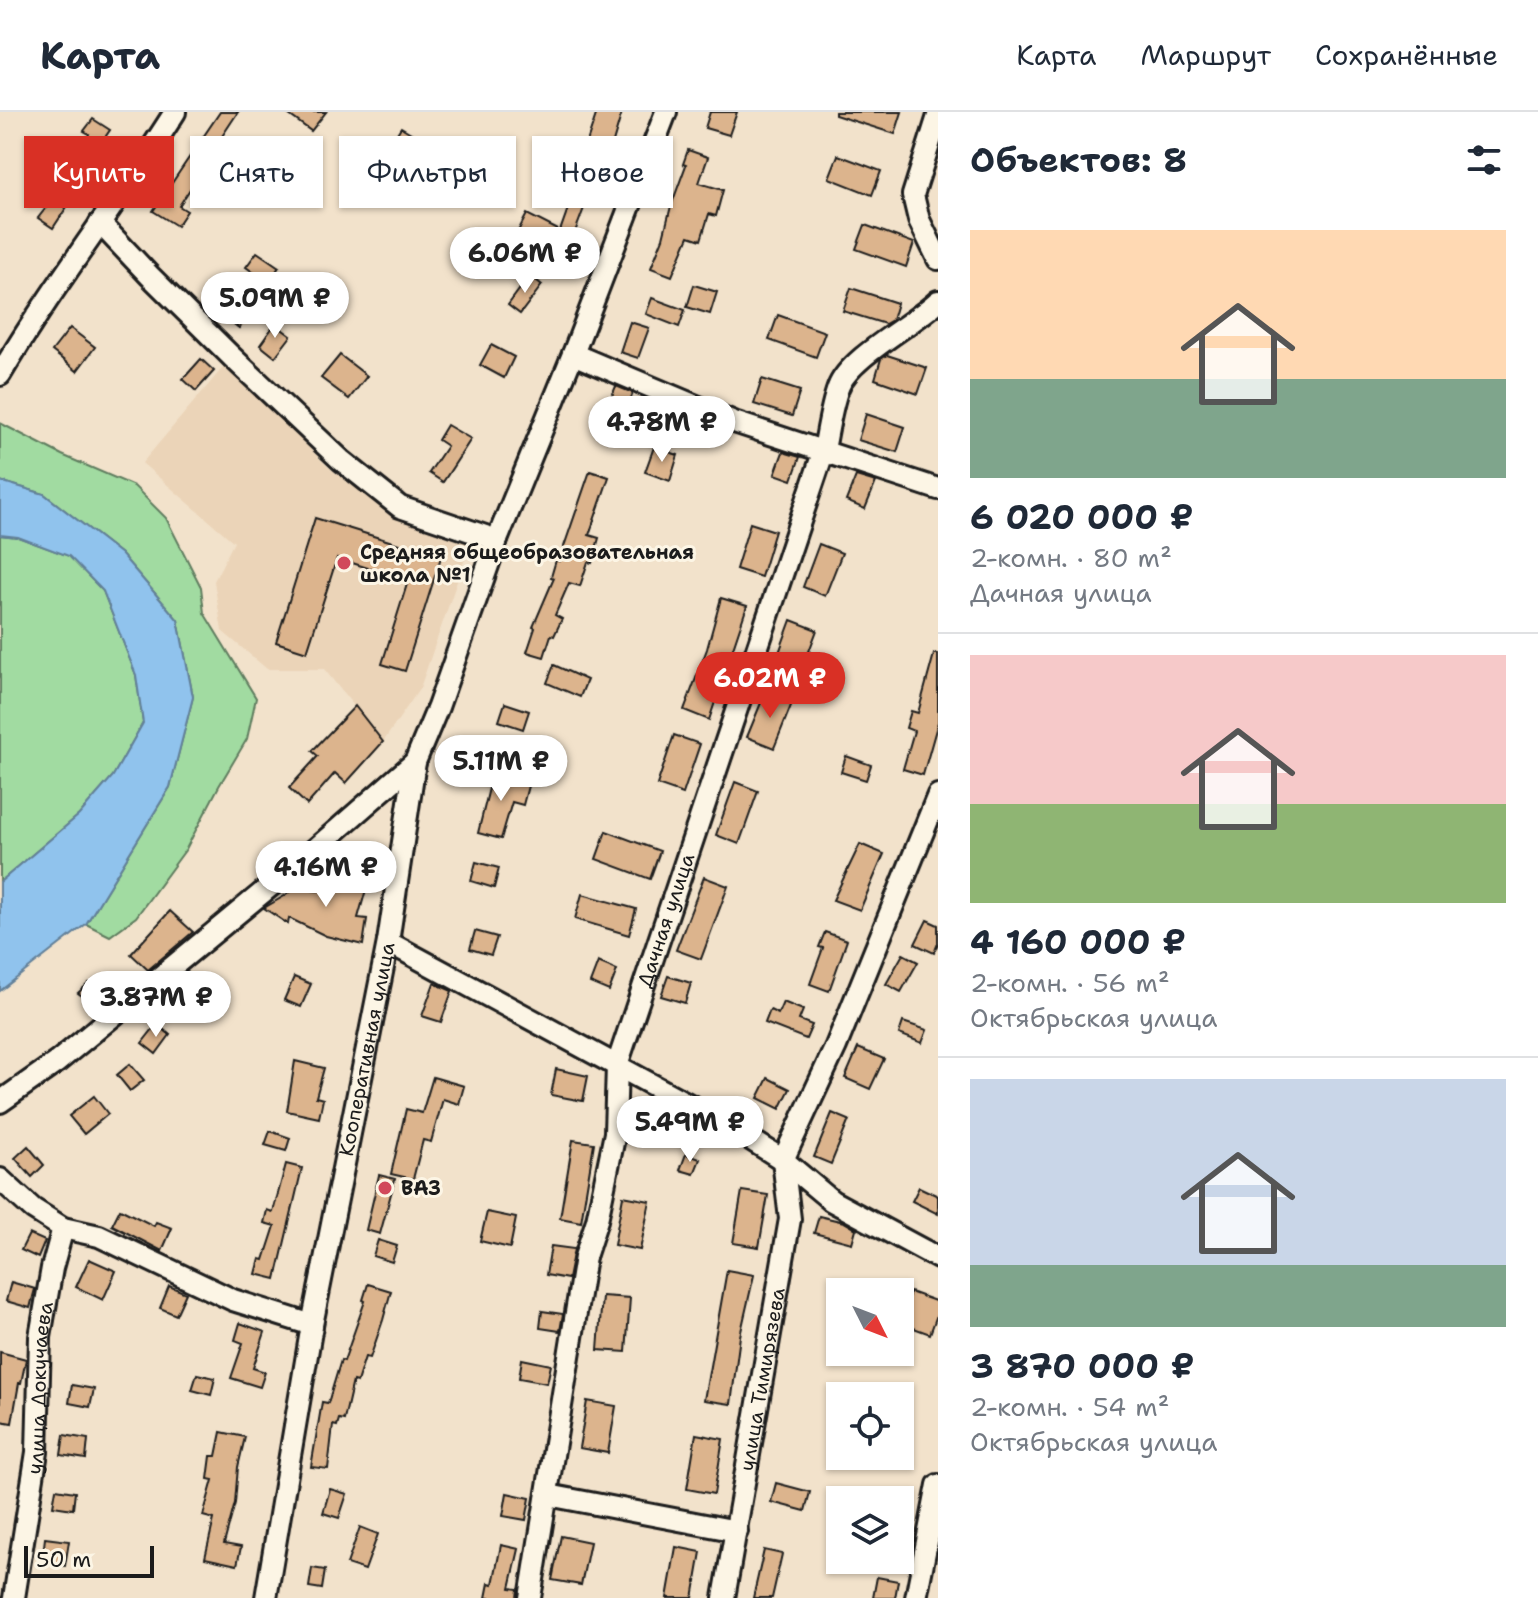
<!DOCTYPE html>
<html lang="ru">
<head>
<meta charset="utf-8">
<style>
  :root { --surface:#fff; --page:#f2f2f3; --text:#1f2937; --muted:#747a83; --line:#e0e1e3; --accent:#d93025 }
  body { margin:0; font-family:"Shantell Sans",sans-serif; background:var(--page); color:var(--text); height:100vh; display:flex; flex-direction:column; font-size:30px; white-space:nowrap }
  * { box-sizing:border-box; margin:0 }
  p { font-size:26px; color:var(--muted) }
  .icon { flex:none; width:44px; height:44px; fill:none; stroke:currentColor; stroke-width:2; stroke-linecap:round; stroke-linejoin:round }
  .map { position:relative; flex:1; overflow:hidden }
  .panel { display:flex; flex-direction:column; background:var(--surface); width:600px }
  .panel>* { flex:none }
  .top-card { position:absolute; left:24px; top:24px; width:760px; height:72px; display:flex; gap:16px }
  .needle { width:52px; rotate:132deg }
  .controls { position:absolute; left:826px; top:1166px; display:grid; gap:16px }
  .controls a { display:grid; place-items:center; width:88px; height:88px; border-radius:0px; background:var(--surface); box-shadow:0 2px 6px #0004; font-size:40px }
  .scale { position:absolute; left:24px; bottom:20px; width:130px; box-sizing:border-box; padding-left:8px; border:4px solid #1c1c1c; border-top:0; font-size:22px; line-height:28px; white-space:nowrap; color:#1c1c1c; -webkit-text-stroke:6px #fcf5e5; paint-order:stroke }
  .price { position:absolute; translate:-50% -68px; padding:0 18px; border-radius:28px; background:#fff; color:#222; font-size:26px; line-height:52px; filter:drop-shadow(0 2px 4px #0008) }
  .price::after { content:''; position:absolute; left:50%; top:48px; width:24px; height:18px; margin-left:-12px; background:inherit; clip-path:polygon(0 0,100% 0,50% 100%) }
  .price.current { background:var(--accent); color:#fff }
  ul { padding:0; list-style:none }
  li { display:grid; align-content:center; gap:16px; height:424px; padding:0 32px }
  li+li { border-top:2px solid var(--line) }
  li span { display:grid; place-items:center; height:248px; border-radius:0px; color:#555 }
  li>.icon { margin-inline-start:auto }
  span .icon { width:144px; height:144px; fill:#fffc; stroke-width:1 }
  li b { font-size:34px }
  h2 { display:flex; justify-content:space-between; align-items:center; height:96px; padding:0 32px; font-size:34px }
  .pill { padding:0 28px; border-radius:0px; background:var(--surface); box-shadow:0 2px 6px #0004; font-size:28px; line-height:72px }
  .pill.current { background:var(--accent); color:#fff }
  header { display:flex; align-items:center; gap:48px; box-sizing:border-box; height:112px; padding:0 40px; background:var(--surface); border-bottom:2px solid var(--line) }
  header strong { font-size:38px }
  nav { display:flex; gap:44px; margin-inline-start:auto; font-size:28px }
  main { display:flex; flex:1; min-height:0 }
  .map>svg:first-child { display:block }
</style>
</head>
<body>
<header>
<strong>Карта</strong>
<nav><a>Карта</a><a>Маршрут</a><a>Сохранённые</a></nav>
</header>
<main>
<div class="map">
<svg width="938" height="1486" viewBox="0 0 938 1486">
  <rect width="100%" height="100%" fill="#f2e2cb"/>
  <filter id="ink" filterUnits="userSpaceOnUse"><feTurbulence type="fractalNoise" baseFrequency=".0125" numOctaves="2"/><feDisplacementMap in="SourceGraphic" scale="16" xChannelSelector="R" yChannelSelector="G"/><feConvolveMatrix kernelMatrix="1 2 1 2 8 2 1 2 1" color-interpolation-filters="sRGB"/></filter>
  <g filter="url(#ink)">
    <!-- built -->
    <polygon fill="#ebd4b8" points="226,252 328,355 398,407 470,432 420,576 383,630 324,557 267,557 222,519 214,469 234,430 142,351"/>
    <!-- green -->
    <g fill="#a1dba1" stroke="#5e7c5e" stroke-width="2">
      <polygon points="0,311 62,343 134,374 166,406 201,475 204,501 256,586 247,627 219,674 186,737 136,805 110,824 86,812 170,675 193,585 178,508 121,442 44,382 0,369"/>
      <polygon points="0,423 18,425 69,444 103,479 136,563 143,611 113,664 79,703 0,770"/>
    </g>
    <!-- water -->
    <polygon fill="#90c3ed" stroke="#628099" stroke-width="2" points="0,369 44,382 121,442 178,508 193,585 170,675 86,812 0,879 0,770 79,703 113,664 143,611 136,563 103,479 69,444 18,425 0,423"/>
    <!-- building -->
    <g fill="#dcb48d" stroke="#1c1c1c" stroke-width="2">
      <polygon points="220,0 238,0 207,47 209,48 179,94 187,99 177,114 153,99"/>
      <polygon points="285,0 326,0 311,19"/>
      <polygon points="597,0 622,0 609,44 604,43 566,144 516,123 527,102 560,119 589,37 585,36"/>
      <polygon points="710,0 737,0 729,23 705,16"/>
      <polygon points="835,0 902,0 895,22 835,3"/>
      <polygon points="93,7 110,18 93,43 99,47 81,80 78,78 53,116 38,106 53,87 89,22 84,19"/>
      <polygon points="401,15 416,24 407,40 391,31"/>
      <polygon points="688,38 708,45 699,71 723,78 716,104 709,102 701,128 689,124 672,164 651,156 663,126 671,94 686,53 683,52"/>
      <polygon points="838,43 881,59 872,83 829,66"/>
      <polygon points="865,113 914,131 906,155 856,137"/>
      <polygon points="257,140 279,155 268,171 246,155"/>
      <polygon points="530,163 542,173 520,202 508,193"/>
      <polygon points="694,173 717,180 710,202 687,195"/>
      <polygon points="851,176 897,191 892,208 885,212 843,199"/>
      <polygon points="244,185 256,194 239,216 227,207"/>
      <polygon points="652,186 685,198 679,215 646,202"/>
      <polygon points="778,203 825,220 816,245 769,228"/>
      <polygon points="630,210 649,216 638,246 620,240"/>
      <polygon points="275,212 291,224 275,245 260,233"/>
      <polygon points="70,216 95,235 77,259 52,239"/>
      <polygon points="491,233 514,245 504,266 480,253"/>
      <polygon points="340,243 367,264 349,287 321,266"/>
      <polygon points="887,243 927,256 918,282 875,267 881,247"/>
      <polygon points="201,247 214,259 196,279 183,267"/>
      <polygon points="762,267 800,279 792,304 754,292"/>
      <polygon points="616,274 633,281 623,306 606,299"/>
      <polygon points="866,302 905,315 897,340 858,328"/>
      <polygon points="447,313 471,327 443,370 429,361 447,334 438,328"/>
      <polygon points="654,335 678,343 670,369 645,360"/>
      <polygon points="783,340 800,345 792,368 775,362"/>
      <polygon points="590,359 609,365 589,423 599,426 592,451 588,450 580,474 569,471 555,503 562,507 554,524 551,523 544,545 527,540 535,516 533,515 554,466 551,465 556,448 559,449"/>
      <polygon points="856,364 876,370 865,397 846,389"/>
      <polygon points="315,406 441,445 405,559 382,552 408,469 337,446 307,540 276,530"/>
      <polygon points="750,411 775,419 761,465 736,457"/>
      <polygon points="819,432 842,441 825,484 803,475"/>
      <polygon points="721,486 747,494 709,608 684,598 707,537"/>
      <polygon points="791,508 817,518 802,558 776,549"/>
      <polygon points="934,542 938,542 938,610 923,663 903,657 914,619 906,616 911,599 918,601"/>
      <polygon points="554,553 587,568 580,585 547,571"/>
      <polygon points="765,581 792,591 774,636 747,625"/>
      <polygon points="505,591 529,599 523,617 499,609"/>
      <polygon points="355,594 383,630 346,671 335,661 307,693 289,676 318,644 312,639"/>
      <polygon points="674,623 700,632 683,682 657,673"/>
      <polygon points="846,644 871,653 866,668 841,660"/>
      <polygon points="493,660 529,670 523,693 512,690 501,727 478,721"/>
      <polygon points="735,670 758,679 739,732 716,723"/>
      <polygon points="606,719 660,739 650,767 596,747"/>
      <polygon points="860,732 884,742 860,798 833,788"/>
      <polygon points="476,750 499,756 494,776 471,769"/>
      <polygon points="334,764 367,774 358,806 367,807 363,833 326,824 289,806 288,812 264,796 286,783 299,771 304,777 318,779"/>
      <polygon points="704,765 728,774 701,847 676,838"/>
      <polygon points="582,782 636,797 629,823 575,807"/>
      <polygon points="170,799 193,820 148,858 131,842"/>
      <polygon points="927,808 938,813 938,831 934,841 915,832"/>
      <polygon points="475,819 497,825 491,843 470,837"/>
      <polygon points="825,820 847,828 829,879 810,872 823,836 819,835"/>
      <polygon points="903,842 918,850 901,880 886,872"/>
      <polygon points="598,850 617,858 609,879 590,871"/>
      <polygon points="668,864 691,871 685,891 661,884"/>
      <polygon points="294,865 311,872 301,895 284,888"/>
      <polygon points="89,871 107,892 100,898 78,881"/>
      <polygon points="434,871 452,879 441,910 422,904"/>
      <polygon points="783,890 803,898 799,908 812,913 806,927 765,911 770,898 778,902"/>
      <polygon points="903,910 927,918 922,931 899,922"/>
      <polygon points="157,912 170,923 156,942 142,931"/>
      <polygon points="858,936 884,947 870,977 845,966"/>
      <polygon points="295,949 324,956 316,985 323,987 319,1006 287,999"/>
      <polygon points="130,952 144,968 130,979 117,963"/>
      <polygon points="556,957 588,964 583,989 551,983"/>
      <polygon points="433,965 464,974 459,992 443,987 431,1030 423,1028 413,1067 391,1062 406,997 422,1001"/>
      <polygon points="768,966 790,977 780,997 758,986"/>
      <polygon points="94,984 108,1002 84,1022 69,1004"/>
      <polygon points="832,1001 849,1008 831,1052 814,1045"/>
      <polygon points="270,1019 290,1026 286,1039 265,1033"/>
      <polygon points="573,1028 594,1031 581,1110 560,1106"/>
      <polygon points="28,1034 44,1053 32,1065 15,1046"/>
      <polygon points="686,1042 700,1047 694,1062 680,1058"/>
      <polygon points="286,1052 302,1056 276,1167 256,1162 260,1147 264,1148 275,1114 264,1111 267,1098 273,1100"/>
      <polygon points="379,1063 395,1067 380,1122 366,1118"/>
      <polygon points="919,1075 938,1084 938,1102 912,1089"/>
      <polygon points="742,1079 768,1083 759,1135 733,1131"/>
      <polygon points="623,1084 650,1089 640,1138 614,1133"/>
      <polygon points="120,1097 154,1114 156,1110 172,1116 162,1139 112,1113"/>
      <polygon points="487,1100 516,1106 510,1136 480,1129"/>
      <polygon points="819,1104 844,1110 856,1117 852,1131 814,1121"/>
      <polygon points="29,1122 45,1129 38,1146 21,1138"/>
      <polygon points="378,1128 397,1134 392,1150 373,1144"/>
      <polygon points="551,1134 574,1137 568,1167 546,1163"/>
      <polygon points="89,1147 116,1159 103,1188 76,1175"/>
      <polygon points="727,1158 754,1163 740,1224 731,1292 704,1288"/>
      <polygon points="11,1170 35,1177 30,1196 6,1189"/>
      <polygon points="368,1172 391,1179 383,1208 370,1246 365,1245 357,1270 353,1269 344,1308 339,1307 337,1314 333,1313 328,1357 311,1355 322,1290 328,1291 341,1248 344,1249 365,1189 363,1188"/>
      <polygon points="169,1174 186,1181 176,1203 160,1196"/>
      <polygon points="910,1180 938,1190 938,1200 930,1222 900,1211"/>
      <polygon points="602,1184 630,1186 626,1240 598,1238"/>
      <polygon points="542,1199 563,1202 560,1219 540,1216"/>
      <polygon points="240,1211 265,1220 253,1256 265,1260 260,1275 231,1266 243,1231 235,1228"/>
      <polygon points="0,1240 26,1247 21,1271 19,1271 12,1311 0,1309"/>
      <polygon points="522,1247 551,1253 547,1271 519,1266"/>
      <polygon points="197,1262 215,1266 211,1283 192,1278"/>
      <polygon points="72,1273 94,1277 90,1295 69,1291"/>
      <polygon points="587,1289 616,1294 608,1341 579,1336"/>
      <polygon points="221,1320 245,1325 238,1355 235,1391 224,1432 241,1435 237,1453 205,1446 214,1407 203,1404 213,1368 208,1367 211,1344 216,1344"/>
      <polygon points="696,1322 723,1327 714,1382 687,1377"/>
      <polygon points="64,1323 88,1327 86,1347 61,1343"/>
      <polygon points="776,1371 810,1380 805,1399 771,1390"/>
      <polygon points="56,1377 75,1380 73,1397 53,1394"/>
      <polygon points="330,1377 347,1382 339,1406 323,1401"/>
      <polygon points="507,1381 530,1386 526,1408 503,1404"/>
      <polygon points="360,1415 378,1422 365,1458 347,1452"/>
      <polygon points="561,1424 590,1430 581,1473 552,1468"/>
      <polygon points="45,1426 69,1429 65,1454 42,1451"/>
      <polygon points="501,1433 519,1437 510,1476 518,1477 517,1486 486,1486 489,1471 493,1472"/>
      <polygon points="676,1435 701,1440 693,1486 667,1486"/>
      <polygon points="764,1438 782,1442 772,1486 753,1486"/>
      <polygon points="312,1456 325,1458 322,1477 309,1475"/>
      <polygon points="877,1465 898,1469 895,1486 873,1486"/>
    </g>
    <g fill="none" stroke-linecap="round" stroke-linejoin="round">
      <defs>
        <g id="minor">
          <polyline points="938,4 913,83 919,108 938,147"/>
          <polyline points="100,111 150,164 232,245 341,348 400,395 497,428"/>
          <polyline points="573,242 734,310 938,377"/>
          <path d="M 0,263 C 54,172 119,89 175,0"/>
          <polyline points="388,830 736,1018 783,1048 832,1089 938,1146"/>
          <polyline points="0,990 57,950 313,739 415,650"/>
          <polyline points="0,1067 33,1097 63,1116 99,1124 233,1188 312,1213"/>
          <polyline points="548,1383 737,1419"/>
          <path id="s1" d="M 14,1486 L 37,1340 L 40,1225 L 52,1156 L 63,1116"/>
          <path id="s2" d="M 266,1486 L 312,1213 L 388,830 L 415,650 L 438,595 L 497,428 L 573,242 L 666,0"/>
          <path id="s3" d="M 530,1486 L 585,1145 L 597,1108 L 615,1021 L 617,953 L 824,338 C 828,318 831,295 838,276 C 849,245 913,213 938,189"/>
          <path id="s4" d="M 724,1486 L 790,1107 L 783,1048 L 836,934 L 938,683"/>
          <polyline points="916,1486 938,1373"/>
        </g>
      </defs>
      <!-- minor casing -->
      <use href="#minor" stroke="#1c1c1c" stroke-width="26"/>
      <!-- minor -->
      <use href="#minor" stroke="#fcf5e5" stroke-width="20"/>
    </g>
  </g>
  <!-- markers -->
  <g fill="#d1495b" stroke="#fcf5e5" stroke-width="3">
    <circle cx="344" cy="451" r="8"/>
    <circle cx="385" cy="1076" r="8"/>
  </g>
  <g text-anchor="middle" stroke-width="6" stroke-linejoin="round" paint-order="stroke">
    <!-- poi labels -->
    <g font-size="20" font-weight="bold" fill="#1c1c1c" stroke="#fcf5e5" text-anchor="start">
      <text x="360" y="447">Средняя общеобразовательная<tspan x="360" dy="23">школа №1</tspan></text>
      <text x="401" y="1083">ВАЗ</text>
    </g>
    <!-- street labels -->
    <g font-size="20" fill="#1c1c1c" stroke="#fcf5e5">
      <text dy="7" stroke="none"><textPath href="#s3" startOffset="694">Дачная улица</textPath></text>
      <text dy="7" stroke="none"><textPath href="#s2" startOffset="558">Кооперативная улица</textPath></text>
      <text dy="7" stroke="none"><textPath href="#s4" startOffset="222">улица Тимирязева</textPath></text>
      <text dy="7" stroke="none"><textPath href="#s1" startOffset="212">улица Докучаева</textPath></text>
    </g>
  </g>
</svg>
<div class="controls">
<a><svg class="needle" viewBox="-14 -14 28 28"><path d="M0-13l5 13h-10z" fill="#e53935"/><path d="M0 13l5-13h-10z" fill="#747a83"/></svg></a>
<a><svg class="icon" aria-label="locate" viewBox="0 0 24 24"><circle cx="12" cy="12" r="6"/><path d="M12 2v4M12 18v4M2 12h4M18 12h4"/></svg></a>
<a><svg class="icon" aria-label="layers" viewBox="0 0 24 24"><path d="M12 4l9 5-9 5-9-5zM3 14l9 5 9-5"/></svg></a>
</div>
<div class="scale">50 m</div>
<b class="price" style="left:525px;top:183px">6.06M ₽</b>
<b class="price" style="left:275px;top:228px">5.09M ₽</b>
<b class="price" style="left:662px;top:352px">4.78M ₽</b>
<b class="price current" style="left:770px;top:608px">6.02M ₽</b>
<b class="price" style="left:501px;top:691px">5.11M ₽</b>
<b class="price" style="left:326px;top:797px">4.16M ₽</b>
<b class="price" style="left:156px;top:927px">3.87M ₽</b>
<b class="price" style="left:690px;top:1052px">5.49M ₽</b>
<div class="top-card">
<a class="pill current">Купить</a>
<a class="pill">Снять</a>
<a class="pill">Фильтры</a>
<a class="pill">Новое</a>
</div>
</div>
<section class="panel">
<h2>Объектов: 8<svg class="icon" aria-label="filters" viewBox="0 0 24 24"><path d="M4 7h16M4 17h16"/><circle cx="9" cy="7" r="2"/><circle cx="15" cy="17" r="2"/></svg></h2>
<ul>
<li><span style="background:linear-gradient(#ffd9b3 60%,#7fa58c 0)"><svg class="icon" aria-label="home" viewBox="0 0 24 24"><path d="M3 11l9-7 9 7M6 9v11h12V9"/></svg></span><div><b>6 020 000 ₽</b><p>2-комн. · 80 m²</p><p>Дачная улица</p></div></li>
<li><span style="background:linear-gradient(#f6c9c9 60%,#8fb573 0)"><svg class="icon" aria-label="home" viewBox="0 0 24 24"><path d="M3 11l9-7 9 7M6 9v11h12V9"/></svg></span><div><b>4 160 000 ₽</b><p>2-комн. · 56 m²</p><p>Октябрьская улица</p></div></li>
<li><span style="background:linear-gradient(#c9d6e8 75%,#7fa58c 0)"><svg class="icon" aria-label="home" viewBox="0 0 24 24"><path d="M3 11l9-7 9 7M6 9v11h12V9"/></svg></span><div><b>3 870 000 ₽</b><p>2-комн. · 54 m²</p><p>Октябрьская улица</p></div></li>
</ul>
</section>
</main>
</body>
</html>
